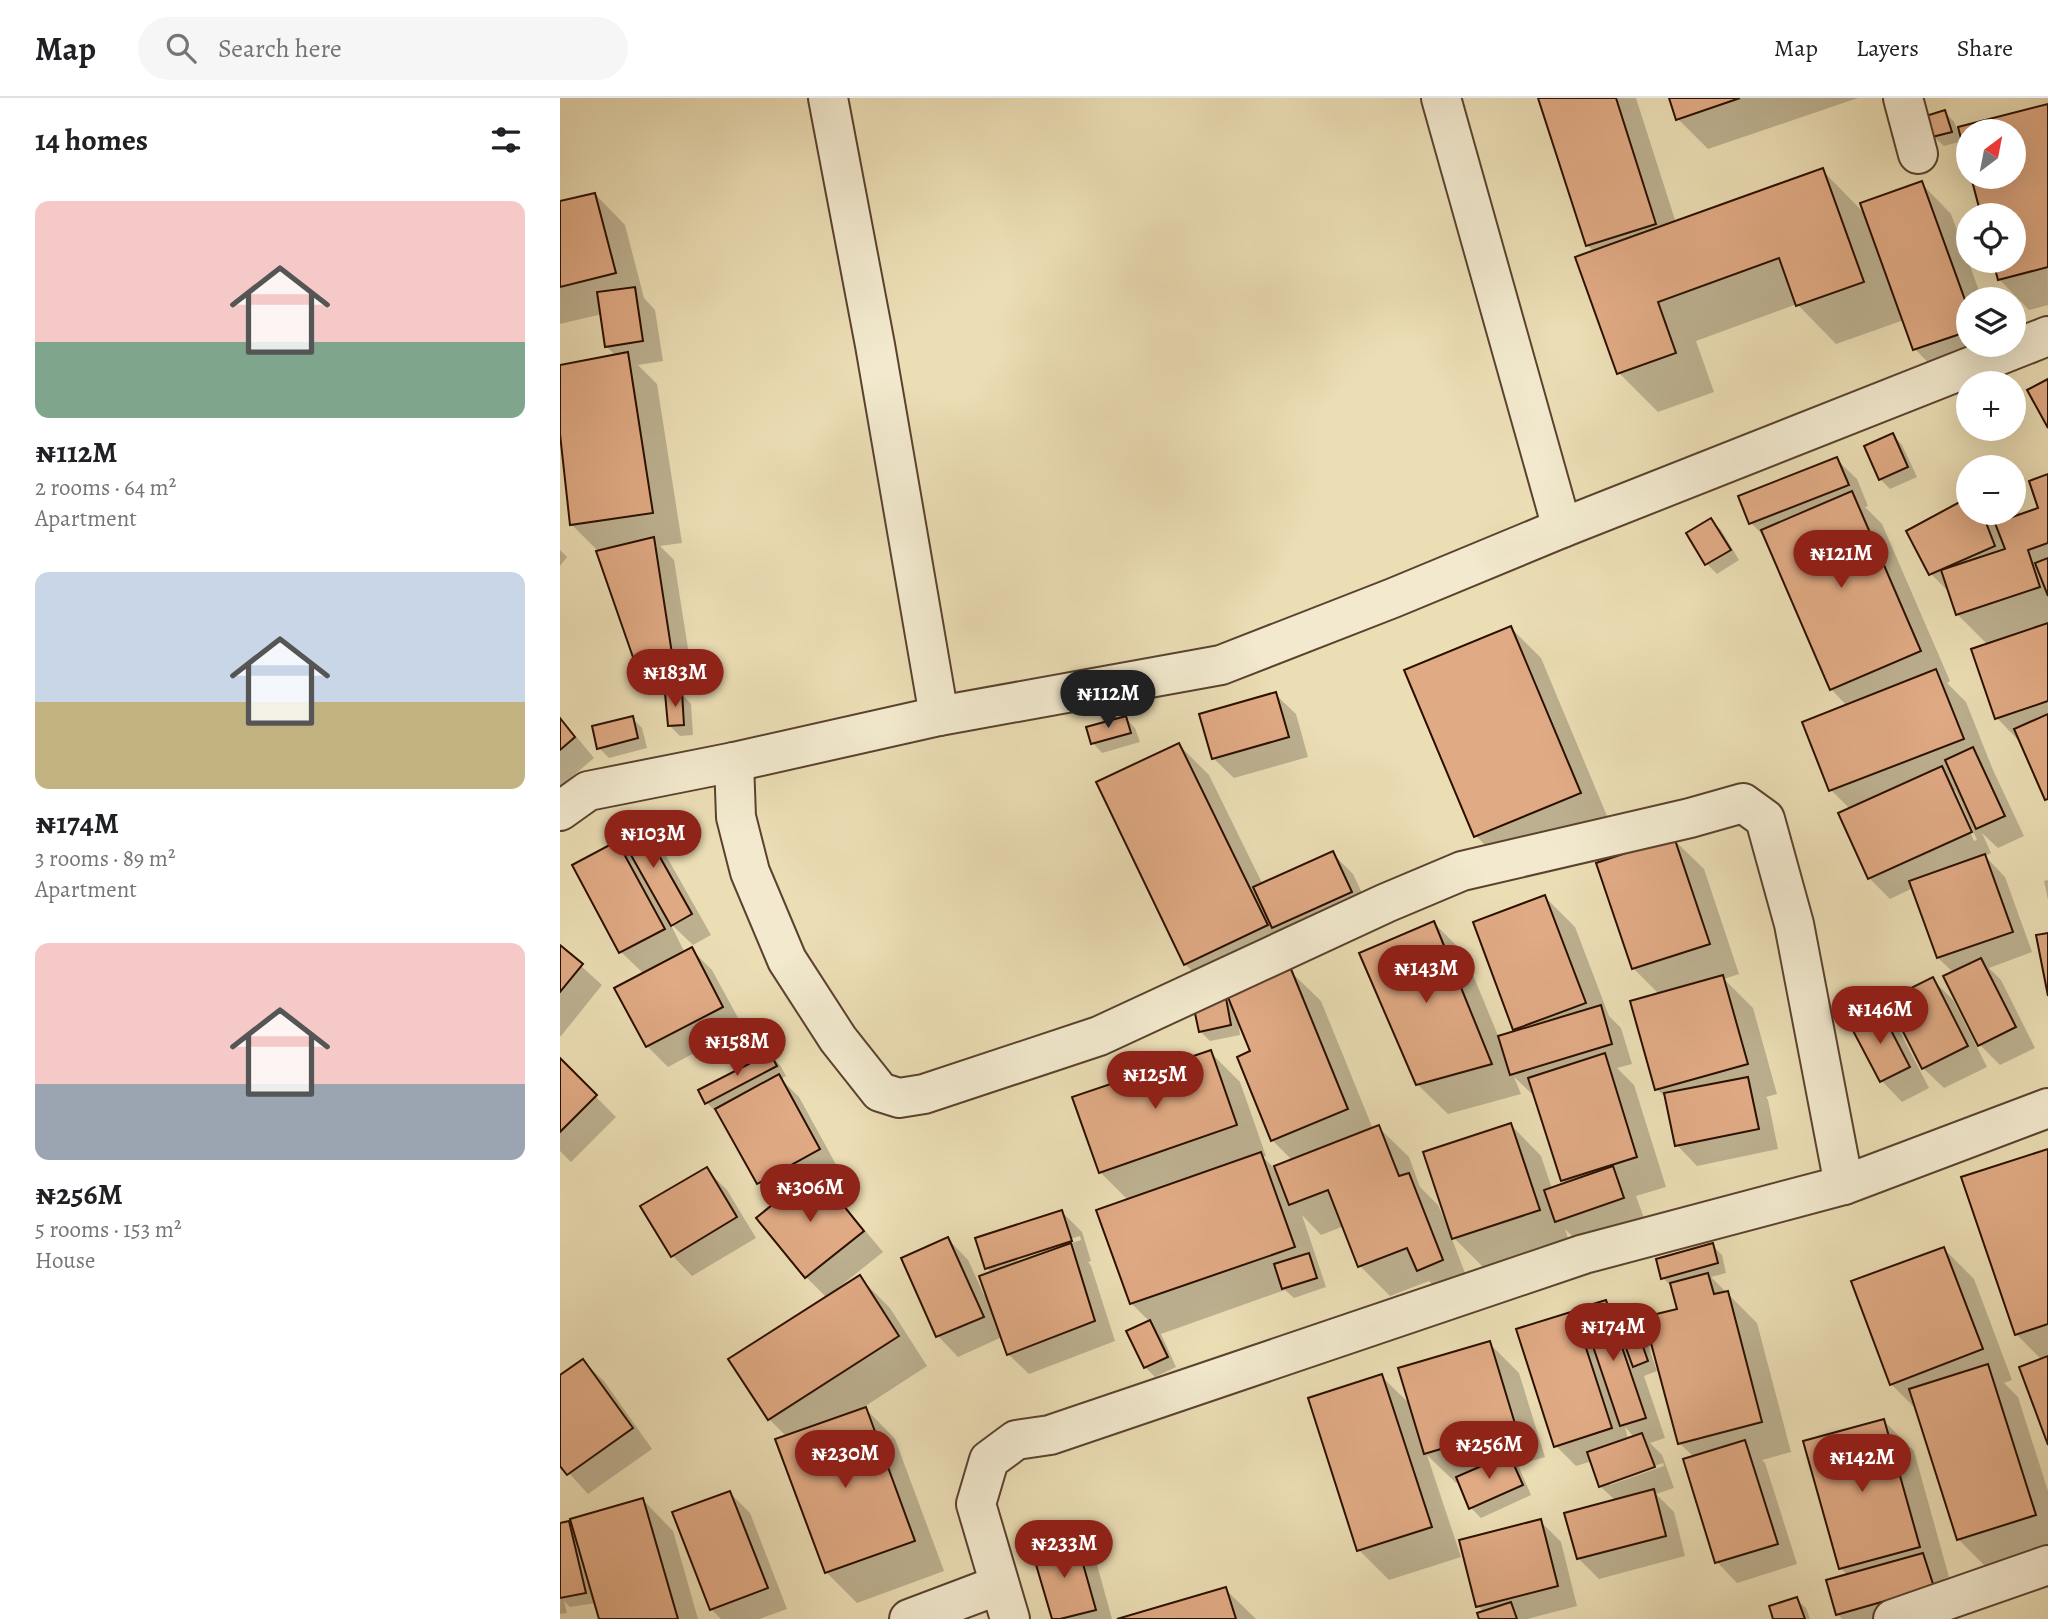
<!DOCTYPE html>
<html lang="en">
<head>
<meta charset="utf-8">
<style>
  :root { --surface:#fff; --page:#f6f6f6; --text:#202124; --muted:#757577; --line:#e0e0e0; --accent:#8f2418 }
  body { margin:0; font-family:Alegreya,serif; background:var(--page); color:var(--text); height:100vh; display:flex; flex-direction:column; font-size:26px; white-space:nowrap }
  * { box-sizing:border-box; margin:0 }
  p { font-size:23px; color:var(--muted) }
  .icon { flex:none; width:38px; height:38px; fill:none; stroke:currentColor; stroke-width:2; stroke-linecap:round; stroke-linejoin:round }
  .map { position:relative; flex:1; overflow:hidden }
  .side { display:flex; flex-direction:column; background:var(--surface); width:560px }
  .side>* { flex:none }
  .needle { width:46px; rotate:32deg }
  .controls { position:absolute; left:1396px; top:21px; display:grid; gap:14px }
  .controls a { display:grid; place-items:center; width:70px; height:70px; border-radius:50%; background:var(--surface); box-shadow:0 7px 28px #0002; font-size:35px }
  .price { position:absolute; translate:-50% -60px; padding:0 16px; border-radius:24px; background:var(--accent); color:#fff; font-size:23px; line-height:46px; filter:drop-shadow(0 2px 4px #0008) }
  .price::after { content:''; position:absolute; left:50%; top:42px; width:21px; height:16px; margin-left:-10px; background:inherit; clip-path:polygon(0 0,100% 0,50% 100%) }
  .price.selected { background:#222; color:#fff }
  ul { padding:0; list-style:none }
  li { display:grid; align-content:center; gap:14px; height:371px; padding:0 35px }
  li span { display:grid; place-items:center; height:217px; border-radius:14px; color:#555 }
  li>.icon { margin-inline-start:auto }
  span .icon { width:126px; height:126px; fill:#fffc; stroke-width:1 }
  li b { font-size:30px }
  h2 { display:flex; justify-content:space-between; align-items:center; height:84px; padding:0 35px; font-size:30px }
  header { display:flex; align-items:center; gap:42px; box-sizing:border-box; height:98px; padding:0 35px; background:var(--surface); border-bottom:2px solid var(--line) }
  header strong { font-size:33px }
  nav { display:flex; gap:38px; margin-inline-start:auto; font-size:24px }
  .search { width:490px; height:63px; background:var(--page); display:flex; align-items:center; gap:18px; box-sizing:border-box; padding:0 24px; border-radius:38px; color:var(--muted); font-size:26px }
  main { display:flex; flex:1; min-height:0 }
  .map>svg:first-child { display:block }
</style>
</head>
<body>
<header>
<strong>Map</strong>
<div class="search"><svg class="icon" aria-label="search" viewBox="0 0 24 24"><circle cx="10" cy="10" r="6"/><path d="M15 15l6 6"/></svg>Search here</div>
<nav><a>Map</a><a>Layers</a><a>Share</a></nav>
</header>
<main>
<section class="side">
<h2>14 homes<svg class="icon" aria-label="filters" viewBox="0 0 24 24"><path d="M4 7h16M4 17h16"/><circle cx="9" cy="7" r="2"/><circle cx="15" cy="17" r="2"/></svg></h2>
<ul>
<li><span style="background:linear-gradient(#f6c9c9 65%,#7fa58c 0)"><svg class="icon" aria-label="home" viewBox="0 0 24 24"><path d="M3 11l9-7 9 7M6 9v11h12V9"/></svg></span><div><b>₦112M</b><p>2 rooms · 64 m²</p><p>Apartment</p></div></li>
<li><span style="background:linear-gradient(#c9d6e8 60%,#c2b280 0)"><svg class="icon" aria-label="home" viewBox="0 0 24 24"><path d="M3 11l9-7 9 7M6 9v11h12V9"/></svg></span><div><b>₦174M</b><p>3 rooms · 89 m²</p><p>Apartment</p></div></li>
<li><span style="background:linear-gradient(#f6c9c9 65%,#9aa5b1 0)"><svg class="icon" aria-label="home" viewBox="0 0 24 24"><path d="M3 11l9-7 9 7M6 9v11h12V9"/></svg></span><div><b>₦256M</b><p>5 rooms · 153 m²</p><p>House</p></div></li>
</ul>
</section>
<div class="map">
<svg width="1488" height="1521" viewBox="0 0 1488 1521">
  <rect width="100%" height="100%" fill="#ebddb4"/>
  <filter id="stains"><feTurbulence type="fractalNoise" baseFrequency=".00286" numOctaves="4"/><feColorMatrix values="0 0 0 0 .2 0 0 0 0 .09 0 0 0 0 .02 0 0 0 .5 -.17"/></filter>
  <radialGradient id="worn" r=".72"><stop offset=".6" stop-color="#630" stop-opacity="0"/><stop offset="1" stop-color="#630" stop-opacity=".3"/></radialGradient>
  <!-- shadow -->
  <g fill="#0003" fill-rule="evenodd">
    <polygon points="980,0 1076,0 1116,125 1262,72 1305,116 1361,85 1391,116 1422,201 1409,201 1409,247 1439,247 1385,282 1355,251 1344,222 1276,246 1237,206 1136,243 1154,294 1098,314 1059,275 1034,154 1027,147"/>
    <polygon points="1111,0 1298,0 1148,51 1118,21"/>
    <polygon points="1487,8 1488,207 1469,212 1439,181 1434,163 1454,163 1454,117 1423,117 1412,79 1454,79 1454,33 1409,33 1403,43 1384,48 1374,39 1385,14 1394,24 1397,31"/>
    <polygon points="35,96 65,127 84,200 95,212 103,263 78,267 97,286 122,445 100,448 114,462 133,582 97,585 76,564 37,452 12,427 0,320 0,268 56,258 46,248 42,216 0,226 0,105"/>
    <polygon points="1333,337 1342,347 1357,379 1330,391 1320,381"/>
    <path d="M 1276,361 L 1297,381 L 1308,408 L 1305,409 L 1322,426 L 1390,583 L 1387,585 L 1406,604 L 1433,672 L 1464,738 L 1438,750 L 1422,735 L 1431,755 L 1425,758 L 1445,779 L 1472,854 L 1429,870 L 1441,882 L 1475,950 L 1440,967 L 1414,941 L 1416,940 L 1394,875 L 1378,860 L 1353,790 L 1330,801 L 1309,780 L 1290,711 L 1271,692 L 1244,625 L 1287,608 L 1271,591 L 1206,440 L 1191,425 ZM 1391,692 L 1395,692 L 1417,742 L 1414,743 Z"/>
    <polygon points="1488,378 1488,702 1462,646 1437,620 1428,547 1397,516 1390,495 1371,476 1409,415 1454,415 1454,406 1462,418 1480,411"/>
    <polygon points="1151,422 1161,432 1179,462 1157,476 1147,466"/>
    <polygon points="0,452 7,459 0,468"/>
    <polygon points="951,530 981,560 1050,725 946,768 916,738"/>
    <polygon points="122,596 131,606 133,637 120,638 110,628"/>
    <polygon points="715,596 736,616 748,659 674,680 653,660"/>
    <polygon points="0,619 34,660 0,689"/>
    <polygon points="72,620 82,630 87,650 49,660 39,650"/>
    <polygon points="566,620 575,630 580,644 542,655 533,645"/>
    <polygon points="619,647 649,677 703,787 773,756 793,776 811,814 655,896 625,866"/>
    <polygon points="75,718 95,738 151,837 133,847 110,825 125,855 131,851 152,872 183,929 108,969 87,948 56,891 84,876 61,854 57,745 76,764"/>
    <polygon points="1113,741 1144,771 1179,876 1164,881 1193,910 1217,996 1206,999 1208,1002 1218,1051 1137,1068 1117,1047 1108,1002 1097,991 1100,897 1074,871 1038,767"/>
    <polygon points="1488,782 1488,802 1484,783"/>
    <polygon points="985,799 1015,829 1049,918 1061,930 1072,966 1057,970 1074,987 1106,1089 1076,1098 1084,1120 1017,1143 1005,1131 1009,1143 924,1170 890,1136 912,1193 888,1202 869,1183 830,1198 800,1168 784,1128 761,1137 742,1117 766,1189 734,1200 725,1192 601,1236 616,1269 595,1279 585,1269 590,1224 571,1205 569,1103 540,1074 650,954 680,984 706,1058 703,1059 714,1070 733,1063 712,1042 692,954 678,922 680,937 650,943 640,933 666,902 675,911 730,873 761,903 813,1031 818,1029 849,1059 860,1089 878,1107 887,1128 890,1127 951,1027 981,1058 992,1091 1007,1086 1002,1082 975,995 972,996 954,979 961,996 888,1016 857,986 874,825 904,855 939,940 958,934 955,931"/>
    <polygon points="0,849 42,887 1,938 0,938"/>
    <polygon points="1372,881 1393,902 1427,969 1384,990 1363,970"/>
    <polygon points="1319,914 1340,934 1369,990 1342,1004 1322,983 1292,928"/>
    <polygon points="210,957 220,967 226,978 221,981 239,999 279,1072 262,1081 323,1154 278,1190 279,1192 300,1180 330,1210 367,1268 304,1309 335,1341 384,1473 297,1505 266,1474 227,1339 209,1321 267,1200 246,1179 199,1120 218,1104 198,1085 158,1014 157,1015 147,1005"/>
    <polygon points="0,963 56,1019 11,1064 0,1053"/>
    <polygon points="1488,1053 1488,1342 1482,1262 1456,1236"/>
    <polygon points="146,1071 167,1092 196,1140 132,1178 112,1157"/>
    <path d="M 502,1114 L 522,1134 L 531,1163 L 528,1164 L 531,1168 L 555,1243 L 469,1276 L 448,1256 L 442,1239 L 398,1259 L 378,1238 L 343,1161 L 388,1141 L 408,1162 L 424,1197 L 427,1196 L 432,1175 L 427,1170 ZM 520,1138 L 521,1142 L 436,1169 L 436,1165 Z"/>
    <polygon points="1152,1147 1162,1157 1166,1175 1151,1179 1197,1225 1231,1354 1202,1362 1205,1365 1237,1466 1177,1485 1157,1464 1134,1359 1119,1345 1119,1212 1114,1191 1103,1180"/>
    <polygon points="1384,1151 1414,1181 1452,1282 1444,1285 1458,1299 1488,1393 1488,1452 1428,1471 1398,1441 1357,1312 1331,1286"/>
    <path d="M 1045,1204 L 1066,1224 L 1068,1230 L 1075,1228 L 1085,1238 L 1097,1273 L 1084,1278 L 1105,1340 L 1090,1345 L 1102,1357 L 1114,1390 L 1096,1396 L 1114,1414 L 1125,1458 L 1039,1481 L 1018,1460 L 1056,1403 L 1040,1388 L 1032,1363 L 1016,1368 L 996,1348 L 1013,1215 L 1029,1231 ZM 1065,1329 L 1074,1339 L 1068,1341 ZM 1103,1365 L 1104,1368 L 1050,1387 L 1050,1384 Z"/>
    <polygon points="929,1245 959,1275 985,1359 958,1367 971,1397 921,1420 911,1410 900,1384 896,1385 867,1357 901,1459 829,1482 799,1452 821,1278 852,1308"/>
    <polygon points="23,1263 44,1283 92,1351 28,1396 0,1365 0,1279"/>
    <polygon points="1324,1323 1354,1353 1389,1479 1384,1481 1393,1509 1353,1521 1282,1521 1278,1516 1268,1483 1288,1478 1281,1470"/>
    <polygon points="170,1395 190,1415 227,1511 199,1521 161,1521 151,1511"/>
    <polygon points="83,1402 113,1433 138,1521 41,1521 36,1505 10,1509 4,1503 7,1515 0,1516 0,1427 9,1425 15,1432"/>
    <polygon points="980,1423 1001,1444 1017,1508 967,1521 920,1521 924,1514 918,1508"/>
    <polygon points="515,1443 536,1463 552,1521 493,1521"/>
    <polygon points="665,1491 696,1521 563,1521"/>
    <polygon points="1236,1501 1246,1510 1250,1521 1215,1521"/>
  </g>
  <!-- building -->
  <g fill="#e0aa84" stroke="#2b0f01" stroke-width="2">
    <polygon points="978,0 1056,0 1096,126 1026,148"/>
    <polygon points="1109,0 1180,0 1116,22"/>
    <polygon points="1488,6 1488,169 1438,182 1433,163 1454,163 1454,117 1421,117 1411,79 1454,79 1454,33 1409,33 1409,71 1398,29"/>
    <polygon points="1385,12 1392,34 1372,39 1366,18"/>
    <polygon points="1263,70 1304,184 1236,208 1219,160 1098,204 1116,255 1057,276 1015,159"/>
    <polygon points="1362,83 1409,213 1409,233 1353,252 1300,105"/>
    <polygon points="35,95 56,175 0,189 0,103"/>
    <polygon points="75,189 83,243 45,249 37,194"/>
    <polygon points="68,254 93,415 10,427 0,336 0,267"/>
    <polygon points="1488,281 1488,330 1467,292"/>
    <polygon points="1333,335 1348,369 1319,382 1304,348"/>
    <polygon points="1277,359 1289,387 1189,426 1178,398"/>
    <polygon points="1488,376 1488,445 1468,452 1480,489 1396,517 1381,472 1445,451 1435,425 1478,410 1469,383"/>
    <polygon points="1292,393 1361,553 1270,592 1201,432"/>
    <polygon points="1409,399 1409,415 1440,415 1425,422 1435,448 1369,477 1346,433"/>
    <polygon points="1151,420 1171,452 1145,467 1126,435"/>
    <polygon points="94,439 113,562 75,565 36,453"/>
    <polygon points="1488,460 1488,498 1475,465"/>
    <polygon points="1488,525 1488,603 1435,621 1411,551"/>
    <polygon points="951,528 1021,695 914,739 844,572"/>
    <polygon points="1376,571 1404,641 1269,693 1242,624"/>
    <polygon points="122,594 124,627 108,628 105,595"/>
    <polygon points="716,594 729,639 652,661 639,616"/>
    <polygon points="1488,616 1488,701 1485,702 1454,631"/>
    <polygon points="73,618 78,640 37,651 32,628"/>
    <polygon points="566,618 571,635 531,646 526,629"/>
    <polygon points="0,620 15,639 0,652"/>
    <polygon points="619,645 708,827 624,867 536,684"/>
    <polygon points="1413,649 1445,718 1416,731 1385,662"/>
    <polygon points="1382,668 1412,734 1308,781 1278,715"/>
    <polygon points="75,715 132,816 111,828 54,727"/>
    <polygon points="1114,739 1150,846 1072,871 1036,765"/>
    <polygon points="57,743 105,831 59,855 12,767"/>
    <polygon points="773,753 792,794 712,830 693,789"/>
    <polygon points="1425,756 1453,834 1377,860 1349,783"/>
    <polygon points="985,797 1026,905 953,932 913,824"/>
    <polygon points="874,823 932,966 856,987 799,855"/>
    <polygon points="1488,835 1488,898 1476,837"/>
    <polygon points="0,847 23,866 0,894"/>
    <polygon points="132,849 163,909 86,949 54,890"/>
    <polygon points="1421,860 1456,929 1418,948 1383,878"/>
    <polygon points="731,871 788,1011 711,1043 677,959 690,953 667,897"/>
    <polygon points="1163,877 1188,966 1095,992 1070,903"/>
    <polygon points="1373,879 1408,948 1362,971 1327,902"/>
    <polygon points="666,900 671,927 639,934 633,906"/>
    <polygon points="1041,907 1052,946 950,977 938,938"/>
    <polygon points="1320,911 1350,969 1320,984 1290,927"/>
    <polygon points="651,952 677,1027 539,1075 512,999"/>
    <polygon points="210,955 217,968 145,1006 138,992"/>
    <polygon points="1045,955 1077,1059 1001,1083 968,980"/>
    <polygon points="0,960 37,997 0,1034"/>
    <polygon points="219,976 260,1051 197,1086 155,1011"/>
    <polygon points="1188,979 1199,1031 1115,1048 1104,995"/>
    <polygon points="951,1025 980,1112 892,1141 863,1054"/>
    <polygon points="819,1027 839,1078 849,1075 883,1162 857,1173 847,1150 798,1169 768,1092 729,1107 714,1068"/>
    <polygon points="1488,1051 1488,1226 1455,1237 1401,1079"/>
    <polygon points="701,1054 735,1149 570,1206 536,1112"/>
    <polygon points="1053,1068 1064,1100 995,1124 984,1092"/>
    <polygon points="147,1069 177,1119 111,1159 80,1108"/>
    <polygon points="255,1072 304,1133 245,1180 196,1120"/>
    <polygon points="502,1112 512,1143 425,1171 415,1140"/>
    <polygon points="388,1139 424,1219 376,1239 341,1160"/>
    <polygon points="511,1145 535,1223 447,1257 419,1178"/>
    <polygon points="1153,1145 1158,1165 1101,1181 1096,1161"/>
    <polygon points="1384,1149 1423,1251 1330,1287 1291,1183"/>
    <polygon points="749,1155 757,1180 722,1191 714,1166"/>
    <polygon points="1148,1175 1154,1196 1168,1193 1202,1324 1118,1346 1084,1219 1117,1211 1110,1185"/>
    <polygon points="300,1177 339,1238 208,1322 168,1261"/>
    <polygon points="1046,1202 1086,1320 1060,1328 1020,1210"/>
    <polygon points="1014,1213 1052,1330 994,1349 956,1231"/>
    <polygon points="590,1222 608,1259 584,1270 566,1233"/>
    <polygon points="1075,1226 1088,1263 1073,1269 1059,1231"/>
    <polygon points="930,1243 956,1329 864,1356 838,1270"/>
    <polygon points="1488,1258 1488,1347 1459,1269"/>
    <polygon points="23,1261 73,1330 7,1377 0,1368 0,1277"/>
    <polygon points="1428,1266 1476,1417 1397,1442 1349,1291"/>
    <polygon points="822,1276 872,1429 797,1453 748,1300"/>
    <polygon points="306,1309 355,1443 265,1475 215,1341"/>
    <polygon points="1324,1321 1360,1449 1279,1471 1243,1343"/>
    <polygon points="1082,1335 1095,1369 1039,1389 1027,1354"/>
    <polygon points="1185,1342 1218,1446 1155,1465 1123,1361"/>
    <polygon points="949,1356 963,1387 909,1411 896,1379"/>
    <polygon points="1094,1391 1106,1438 1017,1461 1004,1415"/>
    <polygon points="170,1393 208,1490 150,1512 112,1414"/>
    <polygon points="83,1400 118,1521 39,1521 10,1421"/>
    <polygon points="981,1421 998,1488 916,1509 899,1442"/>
    <polygon points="9,1423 26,1495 0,1500 0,1425"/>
    <polygon points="516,1441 536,1512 500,1521 492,1521 472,1453"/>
    <polygon points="1363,1455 1374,1489 1276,1517 1266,1482"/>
    <polygon points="666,1489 676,1521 557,1521"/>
    <polygon points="1237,1499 1245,1521 1213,1521 1209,1508"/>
    <polygon points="951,1504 957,1521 919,1521 917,1515"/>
  </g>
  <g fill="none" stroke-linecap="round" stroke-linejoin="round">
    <defs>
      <g id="minor">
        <polyline points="268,0 315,247 379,618"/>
        <polyline points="881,0 1002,430"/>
        <polyline points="1343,0 1358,56"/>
        <polyline points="174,664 176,719 190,774 227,862 278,941 320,994 339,1000 364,996 539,938 826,805 902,773 1130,720 1183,705 1205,721 1234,826 1284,1087"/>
        <polyline points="0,713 28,693 174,664 379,618 661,567 833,500 1002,430 1488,238"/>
        <polyline points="349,1521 439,1487"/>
        <polyline points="1333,1521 1488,1467"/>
      </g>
      <polyline id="tertiary" points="450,1521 416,1406 429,1362 456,1342 490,1337 1024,1156 1284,1087 1488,1010"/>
    </defs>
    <!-- minor casing -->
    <use href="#minor" stroke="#5b422e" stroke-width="42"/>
    <!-- tertiary casing -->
    <use href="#tertiary" stroke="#5b422e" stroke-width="42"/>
    <!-- minor -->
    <use href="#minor" stroke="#f2e9ce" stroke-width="38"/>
    <!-- tertiary -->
    <use href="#tertiary" stroke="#f2e9ce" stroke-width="38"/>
  </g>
  <rect width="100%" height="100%" filter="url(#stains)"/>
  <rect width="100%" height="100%" fill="url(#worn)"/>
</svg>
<div class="controls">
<a><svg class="needle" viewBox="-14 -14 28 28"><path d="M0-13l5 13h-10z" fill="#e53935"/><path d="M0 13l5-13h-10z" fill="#757577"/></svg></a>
<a><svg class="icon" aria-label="locate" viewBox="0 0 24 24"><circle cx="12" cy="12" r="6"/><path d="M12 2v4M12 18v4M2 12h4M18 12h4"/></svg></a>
<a><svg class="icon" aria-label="layers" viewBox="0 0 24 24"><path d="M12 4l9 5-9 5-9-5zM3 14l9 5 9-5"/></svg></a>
<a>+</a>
<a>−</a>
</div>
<b class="price" style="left:1281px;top:492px">₦121M</b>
<b class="price" style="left:115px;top:611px">₦183M</b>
<b class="price selected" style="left:548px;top:632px">₦112M</b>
<b class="price" style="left:93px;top:772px">₦103M</b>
<b class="price" style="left:866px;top:907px">₦143M</b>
<b class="price" style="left:1320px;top:948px">₦146M</b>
<b class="price" style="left:177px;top:980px">₦158M</b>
<b class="price" style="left:595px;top:1013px">₦125M</b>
<b class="price" style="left:250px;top:1126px">₦306M</b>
<b class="price" style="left:1053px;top:1265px">₦174M</b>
<b class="price" style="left:929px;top:1383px">₦256M</b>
<b class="price" style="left:285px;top:1392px">₦230M</b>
<b class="price" style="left:1302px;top:1396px">₦142M</b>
<b class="price" style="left:504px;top:1482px">₦233M</b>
</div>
</main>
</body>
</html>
